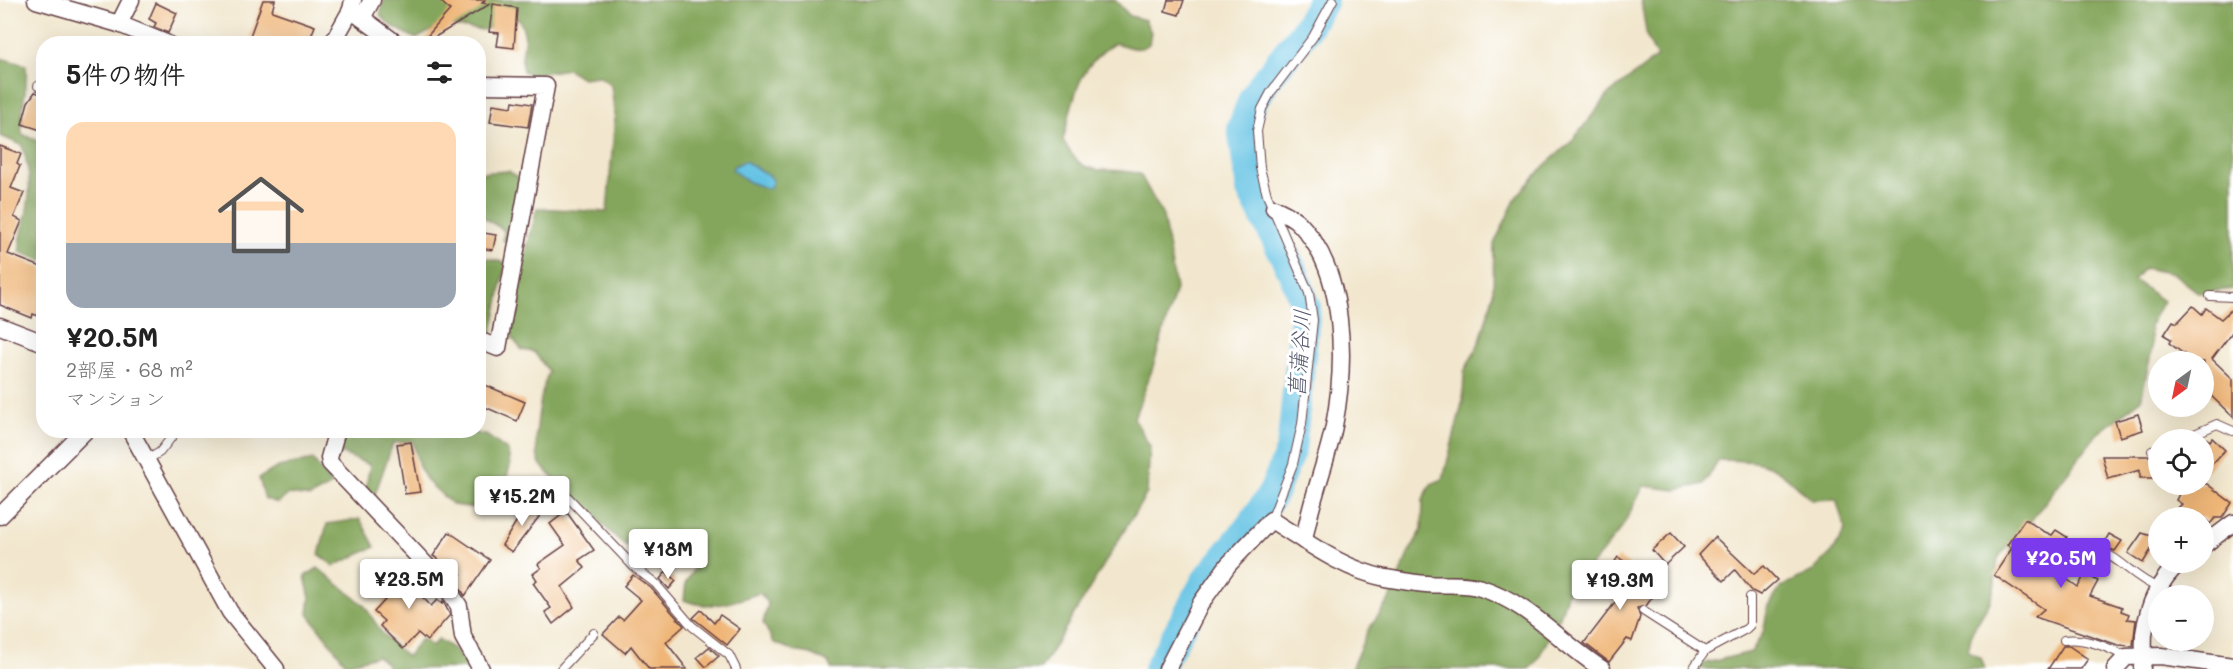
<!DOCTYPE html>
<html lang="ja">
<head>
<meta charset="utf-8">
<style>
  :root { --surface:#fff; --page:#f2f2f2; --text:#222; --muted:#767676; --accent:#7c3aed }
  body { margin:0; font-family:Mali,"Klee One",sans-serif; background:var(--page); color:var(--text); height:100vh; display:flex; flex-direction:column; font-size:22px; white-space:nowrap }
  * { box-sizing:border-box; margin:0 }
  p { font-size:20px; color:var(--muted) }
  .icon { flex:none; width:33px; height:33px; fill:none; stroke:currentColor; stroke-width:2; stroke-linecap:round; stroke-linejoin:round }
  .map { position:relative; flex:1; overflow:hidden }
  .details { position:absolute; left:36px; top:36px; width:450px; height:402px; display:flex; flex-direction:column; background:var(--surface); border-radius:24px; box-shadow:0 6px 24px #0002 }
  .details>* { flex:none }
  .needle { width:39px; rotate:213deg }
  .tools { position:absolute; left:2148px; top:351px; display:grid; gap:12px }
  .tools a { display:grid; place-items:center; width:66px; height:66px; border-radius:50%; background:var(--surface); box-shadow:0 6px 24px #0002; font-size:30px }
  .price { position:absolute; translate:-50% -51px; padding:0 14px; border-radius:6px; background:#fff; color:#222; font-size:20px; line-height:39px; filter:drop-shadow(0 2px 3px #0008) }
  .price::after { content:''; position:absolute; left:50%; top:36px; width:18px; height:14px; margin-left:-9px; background:inherit; clip-path:polygon(0 0,100% 0,50% 100%) }
  .price.selected { background:var(--accent); color:#fff }
  ul { padding:0; list-style:none }
  li { display:grid; align-content:center; gap:12px; height:318px; padding:0 30px }
  li span { display:grid; place-items:center; height:186px; border-radius:18px; color:#555 }
  li>.icon { margin-inline-start:auto }
  span .icon { width:108px; height:108px; fill:#fffc; stroke-width:1 }
  li b { font-size:26px }
  h2 { display:flex; justify-content:space-between; align-items:center; height:72px; padding:0 30px; font-size:26px }
  .map>svg:first-child { display:block }
</style>
</head>
<body>
<div class="map">
<svg width="2233" height="669" viewBox="0 0 2233 669">
  <rect width="100%" height="100%" fill="#fff"/>
  <filter id="ink" filterUnits="userSpaceOnUse"><feTurbulence type="fractalNoise" baseFrequency=".0167" numOctaves="2"/><feDisplacementMap in="SourceGraphic" scale="12" xChannelSelector="R" yChannelSelector="G"/><feConvolveMatrix kernelMatrix="1 2 1 2 8 2 1 2 1" color-interpolation-filters="sRGB"/></filter>
  <filter id="wash" filterUnits="userSpaceOnUse"><feTurbulence type="fractalNoise" baseFrequency=".008" numOctaves="4" result="noise"/><feDisplacementMap in="SourceGraphic" scale="24" xChannelSelector="R" yChannelSelector="G"/><feGaussianBlur stdDeviation="1.35" result="paint"/><feColorMatrix in="noise" values="0 0 0 0 0 0 0 0 0 0 0 0 0 0 0 0 0 1.4 0 .05"/><feComposite in="paint" operator="in"/></filter>
  <g filter="url(#wash)">
    <rect width="100%" height="100%" fill="#f2e7ce"/>
    <!-- forest -->
    <g fill="#84a65b" stroke="#676243" stroke-width="1.5">
      <path d="M 384,0 L 1115,0 L 1130,16 L 1145,20 L 1151,32 L 1149,44 C 1138,53 1127,46 1115,43 C 1076,66 1074,100 1063,140 C 1085,183 1102,164 1140,174 L 1163,216 L 1176,289 L 1152,370 L 1134,418 L 1150,447 L 1147,493 L 1041,669 L 831,669 L 829,663 L 811,654 L 795,651 L 774,643 L 763,623 L 768,604 L 760,593 C 734,602 710,611 684,600 L 686,582 L 702,555 L 689,534 L 660,543 L 641,533 L 626,546 C 606,530 590,512 572,494 C 562,485 549,476 541,465 C 530,449 541,388 549,372 L 534,352 L 522,350 L 512,338 L 515,295 L 537,208 L 607,212 L 615,117 L 611,85 L 599,76 L 582,78 L 568,69 L 530,75 L 523,71 C 517,50 533,43 518,18 L 483,30 L 442,25 L 416,39 L 390,25 L 380,15 Z"/>
      <path d="M 1641,0 L 2233,0 L 2233,289 L 2199,293 L 2174,274 L 2144,268 L 2134,280 L 2163,301 L 2150,325 L 2152,349 L 2141,400 L 2097,434 L 2027,526 L 1998,558 L 1994,589 L 1990,602 L 1972,632 L 1968,651 L 1981,658 L 1985,669 L 1699,669 L 1702,664 L 1751,652 L 1763,633 L 1768,607 L 1781,587 L 1813,571 L 1834,550 L 1845,529 L 1836,499 L 1811,500 C 1774,464 1771,461 1719,460 L 1704,484 L 1676,490 L 1644,486 L 1621,529 L 1594,562 L 1570,585 L 1560,617 L 1536,662 L 1529,669 L 1351,669 L 1368,630 L 1389,600 L 1409,552 L 1422,530 L 1423,500 L 1431,484 L 1443,479 L 1463,400 L 1464,372 L 1480,341 L 1493,296 L 1494,244 L 1517,196 L 1544,166 L 1572,141 L 1609,94 L 1657,57 L 1647,38 Z"/>
      <path d="M 0,58 L 26,65 C 29,89 19,110 22,134 L 43,143 L 43,261 L 20,252 C 19,241 22,234 24,224 C 32,194 31,173 22,145 L 0,136 Z"/>
      <polygon points="509,171 524,182 513,245 503,240 504,230 479,215 478,173"/>
      <polygon points="478,256 506,263 491,337 479,333"/>
      <polygon points="400,430 464,431 486,435 508,451 510,466 502,495 482,509 453,505 428,482 419,467 413,441 393,443 374,497 365,492 370,465 338,452 344,431"/>
      <polygon points="313,460 332,485 310,497 289,494 278,503 265,499 259,478 278,467"/>
      <polygon points="360,519 375,547 334,566 319,555 327,524"/>
      <polygon points="318,568 364,605 382,633 407,657 421,639 432,646 438,639 454,649 469,668 387,669 387,664 377,656 346,664 308,614 310,598 305,576"/>
    </g>
    <!-- water -->
    <polygon fill="#65c3e4" stroke="#587188" stroke-width="1.5" points="745,161 771,177 773,181 769,189 749,182 732,170 734,166"/>
    <g fill="none" stroke-linecap="round" stroke-linejoin="round">
      <!-- river -->
      <polyline stroke="#65c3e4" stroke-width="30" points="1158,669 1206,581 1252,524 1273,493 1291,449 1306,308 1294,274 1251,190 1242,128 1253,99 1264,82 1304,32 1323,0"/>
    </g>
    <g id="blocks">
      <!-- building -->
      <g fill="#efb678">
        <polygon points="263,0 275,0 272,11 315,26 308,44 271,44 250,36"/>
        <polygon points="439,0 485,0 482,3 490,4 425,43 423,41 450,10"/>
        <polygon points="1168,0 1184,0 1179,15 1165,11"/>
        <polygon points="156,3 177,13 168,33 154,27 156,23 149,19"/>
        <polygon points="493,4 517,8 514,48 497,46 499,33 489,32"/>
        <polygon points="35,92 44,95 44,131 22,124 28,102"/>
        <polygon points="513,101 532,104 528,127 490,122 493,104 512,107"/>
        <polygon points="0,146 21,154 17,164 20,166 11,188 24,193 14,217 22,221 8,254 44,268 44,318 33,314 32,318 0,305"/>
        <polygon points="478,232 496,235 493,250 478,248"/>
        <polygon points="2193,306 2202,314 2206,308 2221,319 2233,308 2233,331 2212,359 2233,379 2233,417 2204,389 2204,362 2195,362 2169,343 2171,339 2164,335 2173,321 2177,323"/>
        <polygon points="478,382 525,402 517,421 478,404"/>
        <polygon points="2138,414 2143,430 2120,437 2115,421"/>
        <polygon points="2204,437 2210,441 2212,438 2225,450 2204,473"/>
        <polygon points="411,442 420,492 405,494 397,444"/>
        <polygon points="2102,456 2158,456 2158,478 2140,478 2140,470 2108,479"/>
        <polygon points="2184,484 2207,484 2232,503 2222,518 2215,518 2210,524 2204,518 2167,518 2182,504 2176,500"/>
        <polygon points="527,504 542,513 512,552 502,545"/>
        <polygon points="564,513 568,514 594,550 579,560 585,568 562,587 574,607 553,624 545,612 551,608 533,583 537,580 533,574 541,568 538,564 565,545 550,524"/>
        <polygon points="2025,519 2043,531 2052,535 2056,530 2067,537 2048,566 2078,587 2085,574 2098,581 2090,596 2122,607 2121,611 2129,614 2127,619 2136,620 2133,646 2118,645 2035,617 2044,609 1994,575 2012,548 2007,545"/>
        <polygon points="449,532 490,560 465,596 456,582 461,574 433,556"/>
        <polygon points="1671,533 1684,547 1665,565 1652,550"/>
        <polygon points="2142,533 2158,538 2143,563 2128,553"/>
        <polygon points="2109,534 2122,541 2115,551 2102,546"/>
        <polygon points="1715,537 1754,574 1764,566 1777,580 1760,595 1752,591 1735,570 1724,581 1698,555"/>
        <polygon points="1618,557 1642,574 1638,580 1656,592 1646,606 1637,608 1640,617 1632,641 1627,639 1609,662 1584,643 1617,600 1611,596 1616,586 1604,577"/>
        <polygon points="413,567 422,576 411,585 431,606 437,600 442,604 443,601 450,615 427,641 418,633 403,649 380,626 384,621 374,612 385,600 377,591 396,573 401,578"/>
        <polygon points="666,572 676,581 669,589 660,579"/>
        <polygon points="633,575 651,588 684,626 666,642 687,669 649,669 631,646 625,653 603,634 619,617 623,620 641,600 624,586"/>
        <polygon points="701,610 714,623 720,615 740,629 727,645 693,618"/>
        <polygon points="2063,646 2069,646 2088,659 2081,669 2048,669"/>
        <polygon points="709,647 719,656 706,667 697,657"/>
      </g>
    </g>
  </g>
  <g filter="url(#ink)">
    <use href="#blocks" fill-opacity="0" stroke="#633d43" stroke-width="1.5"/>
    <g fill="none" stroke-linecap="round" stroke-linejoin="round">
      <defs>
        <g id="lane">
          <polyline points="38,86 44,87"/>
          <polyline points="2210,296 2233,297"/>
          <polyline points="2181,440 2217,424 2233,431"/>
          <polyline points="2152,451 2158,450"/>
          <polyline points="147,460 160,452 177,430"/>
          <polyline points="564,493 634,567 655,583 692,626 729,655 736,669"/>
          <polyline points="1271,520 1293,464 1302,424 1313,320 1309,293 1267,195 1260,168 1257,131 1262,109 1271,92 1313,37 1333,0"/>
          <path d="M 2062,557 C 2107,533 2122,573 2157,587"/>
          <polyline points="1643,611 1705,651"/>
          <path d="M 2064,640 C 2083,637 2109,647 2126,657"/>
          <polyline points="561,669 594,633"/>
          <polyline points="1693,669 1705,651 1746,629 1750,625 1750,597"/>
        </g>
        <g id="street">
          <polyline points="36,0 119,24"/>
          <polyline points="131,0 119,24 168,44"/>
          <polyline points="351,10 397,44"/>
          <polyline points="362,18 372,0"/>
          <polyline points="332,44 351,10 353,0"/>
          <polyline points="478,85 546,86 498,348 478,340"/>
          <path d="M 1274,208 C 1282,212 1292,216 1298,222 C 1347,271 1346,363 1334,426 C 1326,465 1310,501 1304,541"/>
          <polyline points="0,326 44,343"/>
          <polyline points="130,430 230,612 276,669"/>
          <polyline points="337,430 329,458 330,463 445,585 459,606 463,637 481,669"/>
          <polyline points="0,516 86,430"/>
          <polyline points="2204,545 2233,523"/>
          <path d="M 2142,667 C 2145,656 2143,645 2144,634 C 2148,605 2158,581 2180,562"/>
          <path d="M 1167,669 L 1201,603 L 1228,565 L 1271,520 C 1307,542 1342,569 1385,578 C 1398,580 1413,583 1426,584 C 1445,586 1462,582 1481,588 C 1529,603 1561,643 1602,669"/>
          <polyline points="2115,669 2126,657 2161,656 2233,666"/>
        </g>
      </defs>
      <!-- lane casing -->
      <use href="#lane" stroke="#633d43" stroke-width="10"/>
      <!-- street casing -->
      <use href="#street" stroke="#633d43" stroke-width="19"/>
      <!-- lane -->
      <use href="#lane" stroke="#fff" stroke-width="8"/>
      <!-- street -->
      <use href="#street" stroke="#fff" stroke-width="16"/>
    </g>
  </g>
  <g text-anchor="middle" stroke-width="6" stroke-linejoin="round" paint-order="stroke">
    <!-- water labels -->
    <g font-size="22" font-style="italic" fill="#53586c" stroke="#fff">
      <text transform="translate(1299 353) rotate(-86)" y="8">菖蒲谷川</text>
    </g>
  </g>
</svg>
<div class="tools">
<a><svg class="needle" viewBox="-14 -14 28 28"><path d="M0-13l5 13h-10z" fill="#e53935"/><path d="M0 13l5-13h-10z" fill="#767676"/></svg></a>
<a><svg class="icon" aria-label="locate" viewBox="0 0 24 24"><circle cx="12" cy="12" r="6"/><path d="M12 2v4M12 18v4M2 12h4M18 12h4"/></svg></a>
<a>+</a>
<a>−</a>
</div>
<b class="price" style="left:522px;top:527px">¥15.2M</b>
<b class="price" style="left:668px;top:580px">¥18M</b>
<b class="price selected" style="left:2061px;top:589px">¥20.5M</b>
<b class="price" style="left:409px;top:610px">¥23.5M</b>
<b class="price" style="left:1620px;top:611px">¥19.3M</b>
<section class="details">
<h2>5件の物件<svg class="icon" aria-label="filters" viewBox="0 0 24 24"><path d="M4 7h16M4 17h16"/><circle cx="9" cy="7" r="2"/><circle cx="15" cy="17" r="2"/></svg></h2>
<ul>
<li><span style="background:linear-gradient(#ffd9b3 65%,#9aa5b1 0)"><svg class="icon" aria-label="home" viewBox="0 0 24 24"><path d="M3 11l9-7 9 7M6 9v11h12V9"/></svg></span><div><b>¥20.5M</b><p>2部屋 · 68 m²</p><p>マンション</p></div></li>
</ul>
</section>
</div>
</body>
</html>
